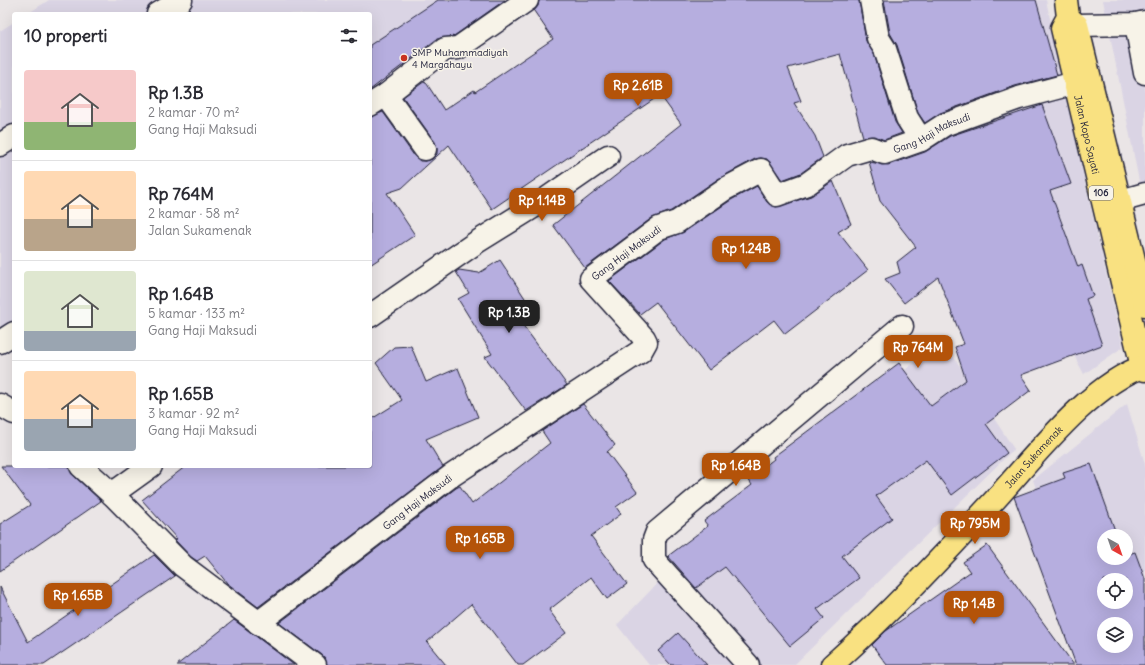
<!DOCTYPE html>
<html lang="id">
<head>
<meta charset="utf-8">
<style>
  :root { --surface:#fff; --page:#f7f7f7; --text:#2b2b33; --muted:#7c7c81; --line:#e1e1e2; --accent:#b45309 }
  body { margin:0; font-family:Delius,sans-serif; background:var(--page); color:var(--text); height:100vh; display:flex; flex-direction:column; font-size:15px; white-space:nowrap }
  * { box-sizing:border-box; margin:0 }
  p { font-size:13px; color:var(--muted) }
  .icon { flex:none; width:22px; height:22px; fill:none; stroke:currentColor; stroke-width:2; stroke-linecap:round; stroke-linejoin:round }
  .map { position:relative; flex:1; overflow:hidden }
  .drawer { position:absolute; left:12px; top:12px; width:360px; height:456px; display:flex; flex-direction:column; background:var(--surface); border-radius:4px; box-shadow:0 4px 16px #0002 }
  .drawer>* { flex:none }
  .needle { width:26px; rotate:140deg }
  .tools { position:absolute; left:1097px; top:529px; display:grid; gap:8px }
  .tools a { display:grid; place-items:center; width:36px; height:36px; border-radius:50%; background:var(--surface); box-shadow:0 4px 16px #0002; font-size:20px }
  .price { position:absolute; translate:-50% -34px; padding:0 9px; border-radius:8px; background:var(--accent); color:#fff; font-size:13px; line-height:26px; filter:drop-shadow(0 1px 2px #0008) }
  .price::after { content:''; position:absolute; left:50%; top:24px; width:12px; height:9px; margin-left:-6px; background:inherit; clip-path:polygon(0 0,100% 0,50% 100%) }
  .price.current { background:#222; color:#fff }
  ul { padding:0; list-style:none }
  li { display:flex; align-items:center; gap:12px; height:100px; padding:0 12px }
  li+li { border-top:1px solid var(--line) }
  li span { display:grid; place-items:center; flex:none; width:112px; height:80px; border-radius:4px; color:#555 }
  li>.icon { margin-inline-start:auto }
  span .icon { width:48px; height:48px; fill:#fffc; stroke-width:1 }
  li b { font-size:17px }
  h2 { display:flex; justify-content:space-between; align-items:center; height:48px; padding:0 12px; font-size:17px }
  .map>svg:first-child { display:block }
</style>
</head>
<body>
<div class="map">
<svg width="1145" height="665" viewBox="0 0 1145 665">
  <rect width="100%" height="100%" fill="#eae5e6"/>
  <filter id="ink" filterUnits="userSpaceOnUse"><feTurbulence type="fractalNoise" baseFrequency=".025" numOctaves="2"/><feDisplacementMap in="SourceGraphic" scale="8" xChannelSelector="R" yChannelSelector="G"/><feConvolveMatrix kernelMatrix="1 2 1 2 8 2 1 2 1" color-interpolation-filters="sRGB"/></filter>
  <g filter="url(#ink)">
    <!-- built -->
    <g fill="#dad4e4" fill-rule="evenodd">
      <polygon points="49,0 528,0 370,102 370,14 27,14"/>
      <polygon points="955,0 1046,0 1080,160 1123,347 1084,374 1018,252 947,138 993,120"/>
      <polygon points="1103,0 1145,0 1145,211"/>
      <polygon points="14,22 14,330 0,339 0,31"/>
      <polygon points="942,339 1014,449 794,665 649,665 617,625 683,557"/>
      <path d="M 1127,404 L 1145,464 L 1145,665 L 1101,665 L 1033,480 ZM 1104,536 L 1126,536 L 1126,558 L 1104,558 ZM 1104,580 L 1126,580 L 1126,602 L 1104,602 ZM 1104,624 L 1126,624 L 1126,646 L 1104,646 Z"/>
    </g>
    <!-- building -->
    <g fill="#b6aedf" stroke="#22223b" fill-rule="evenodd">
      <polygon points="438,0 505,0 454,36 437,39 370,90 370,45"/>
      <polygon points="539,0 859,0 866,41 874,54 895,122 902,133 884,140 875,136 863,137 840,54 788,68 801,101 794,103 815,136 823,157 801,173 782,180 767,159 761,158 755,159 718,179 671,211 652,218 585,268 553,225 681,124 660,95 492,209 449,145 402,188 387,193 415,235 370,265 370,117 383,112 415,157 420,161 426,161 432,159 437,154 437,148 435,142 403,97 425,81 444,110 474,90 475,92 553,39 534,11 538,6"/>
      <polygon points="884,0 1036,0 1057,75 1015,86 940,113 925,123 918,113 897,45 890,33"/>
      <polygon points="1042,105 1071,184 1050,191 1078,267 1082,265 1093,296 1086,299 1102,345 1021,375 1031,390 986,424 1007,453 952,495 926,460 876,496 892,518 842,556 859,578 817,609 824,618 790,646 725,567 696,588 668,556 708,526 704,521 752,485 748,479 774,459 773,457 899,363 931,406 966,380 955,347 964,344 938,277 904,303 885,279 900,273 897,262 916,247 880,201 869,162 888,165 925,152 950,136"/>
      <polygon points="833,181 851,224 838,232 868,270 785,334 774,320 709,370 656,302 640,314 609,281 665,239 684,232 731,200 757,186 767,202 776,207 811,196"/>
      <polygon points="500,260 536,315 522,324 567,385 526,411 485,357 492,354 458,299 469,293 456,272 459,270 479,273"/>
      <polygon points="411,346 426,382 458,368 478,417 426,439 443,467 258,607 227,583 205,556 197,561 191,557 175,540 177,539 142,500 186,466 370,466 370,420 402,400 376,363 394,347"/>
      <polygon points="583,404 615,445 607,452 637,492 616,507 621,514 591,536 627,584 607,599 591,577 549,610 566,633 523,665 518,665 471,604 427,642 446,665 327,665 322,655 279,623 456,488 460,486 472,504 550,443 542,431"/>
      <path d="M 1091,464 L 1117,536 L 1104,536 L 1104,558 L 1126,558 L 1126,555 L 1135,552 L 1145,579 L 1145,665 L 1076,665 L 1014,497 L 1065,478 L 1063,473 ZM 1104,580 L 1126,580 L 1126,602 L 1104,602 ZM 1104,624 L 1126,624 L 1126,646 L 1104,646 Z"/>
      <polygon points="1,466 69,466 73,475 101,501 0,571 0,524 30,505"/>
      <polygon points="987,545 1074,665 887,665 872,645 886,631 970,572 963,562"/>
      <polygon points="154,555 175,576 44,665 0,665 0,587 28,642"/>
      <polygon points="234,620 253,634 294,665 177,665"/>
      <polygon points="678,633 707,665 671,665 658,651"/>
    </g>
    <g fill="none" stroke-linecap="round" stroke-linejoin="round">
      <defs>
        <g id="minor">
          <polyline points="871,0 878,38 885,49 907,118 921,140"/>
          <polyline points="158,14 181,0"/>
          <polyline points="1136,24 1145,73"/>
          <polyline points="1077,25 1136,24 1145,22"/>
          <polyline points="370,105 386,95"/>
          <polyline points="0,145 14,136"/>
          <polyline points="425,149 386,95 445,49 458,48 527,0"/>
          <polyline points="1120,201 1145,194"/>
          <polyline points="370,316 477,242 543,201 608,156"/>
          <polyline points="0,342 14,333"/>
          <polyline points="0,405 14,413"/>
          <polyline points="81,466 112,494 183,566 315,665"/>
          <polyline points="112,494 151,466"/>
          <path id="s1" d="M 258,623 L 451,476 L 641,351 L 646,342 L 644,338 L 591,279 L 659,228 L 677,222 L 725,189 L 761,170 L 777,195 L 807,184 L 847,155 L 871,148 L 884,153 L 921,140 L 944,125 L 1019,98 L 1075,83"/>
          <polyline points="748,665 654,560 654,540 657,532 902,326"/>
        </g>
        <g id="major">
          <path id="s2" d="M 1066,0 L 1068,17 L 1062,28 L 1142,367 L 1145,370"/>
          <polyline points="1068,17 1077,25 1145,305"/>
          <path id="s3" d="M 832,665 C 888,615 940,559 991,504 C 1030,462 1090,383 1145,366"/>
        </g>
      </defs>
      <!-- minor casing -->
      <use href="#minor" stroke="#22223b" stroke-width="25"/>
      <!-- major casing -->
      <use href="#major" stroke="#22223b" stroke-width="25"/>
      <!-- minor -->
      <use href="#minor" stroke="#f7f3e8" stroke-width="22"/>
      <!-- major -->
      <use href="#major" stroke="#f9e181" stroke-width="22"/>
    </g>
  </g>
  <!-- markers -->
  <circle fill="#c8321e" stroke="#f7f3e8" stroke-width="1.5" cx="404" cy="58" r="4"/>
  <g text-anchor="middle" stroke-width="3" stroke-linejoin="round" paint-order="stroke">
    <!-- shield labels -->
    <rect fill="#f7f3e8" stroke="#62616f" stroke-width="1" x="1089" y="186" width="24" height="14" rx="3"/>
    <g font-size="9" font-weight="bold" fill="#22223b">
      <text x="1101" y="196">106</text>
    </g>
    <!-- poi labels -->
    <g font-size="10" fill="#22223b" stroke="#f7f3e8" text-anchor="start">
      <text x="412" y="56">SMP Muhammadiyah<tspan x="412" dy="12">4 Margahayu</tspan></text>
    </g>
    <!-- street labels -->
    <g font-size="10" fill="#22223b" stroke="#f7f3e8">
      <text dy="4" stroke="none"><textPath href="#s1" startOffset="969">Gang Haji Maksudi</textPath></text>
      <text dy="4" stroke="none"><textPath href="#s2" startOffset="139">Jalan Kopo Sayati</textPath></text>
      <text dy="4" stroke="none"><textPath href="#s1" startOffset="608">Gang Haji Maksudi</textPath></text>
      <text dy="4" stroke="none"><textPath href="#s3" startOffset="290">Jalan Sukamenak</textPath></text>
      <text dy="4" stroke="none"><textPath href="#s1" startOffset="200">Gang Haji Maksudi</textPath></text>
    </g>
  </g>
</svg>
<div class="tools">
<a><svg class="needle" viewBox="-14 -14 28 28"><path d="M0-13l5 13h-10z" fill="#e53935"/><path d="M0 13l5-13h-10z" fill="#7c7c81"/></svg></a>
<a><svg class="icon" aria-label="locate" viewBox="0 0 24 24"><circle cx="12" cy="12" r="6"/><path d="M12 2v4M12 18v4M2 12h4M18 12h4"/></svg></a>
<a><svg class="icon" aria-label="layers" viewBox="0 0 24 24"><path d="M12 4l9 5-9 5-9-5zM3 14l9 5 9-5"/></svg></a>
</div>
<b class="price" style="left:638px;top:107px">Rp 2.61B</b>
<b class="price" style="left:542px;top:222px">Rp 1.14B</b>
<b class="price" style="left:746px;top:270px">Rp 1.24B</b>
<b class="price current" style="left:509px;top:334px">Rp 1.3B</b>
<b class="price" style="left:918px;top:369px">Rp 764M</b>
<b class="price" style="left:736px;top:487px">Rp 1.64B</b>
<b class="price" style="left:975px;top:545px">Rp 795M</b>
<b class="price" style="left:480px;top:560px">Rp 1.65B</b>
<b class="price" style="left:78px;top:617px">Rp 1.65B</b>
<b class="price" style="left:974px;top:625px">Rp 1.4B</b>
<section class="drawer">
<h2>10 properti<svg class="icon" aria-label="filters" viewBox="0 0 24 24"><path d="M4 7h16M4 17h16"/><circle cx="9" cy="7" r="2"/><circle cx="15" cy="17" r="2"/></svg></h2>
<ul>
<li><span style="background:linear-gradient(#f6c9c9 65%,#8fb573 0)"><svg class="icon" aria-label="home" viewBox="0 0 24 24"><path d="M3 11l9-7 9 7M6 9v11h12V9"/></svg></span><div><b>Rp 1.3B</b><p>2 kamar · 70 m²</p><p>Gang Haji Maksudi</p></div></li>
<li><span style="background:linear-gradient(#ffd9b3 60%,#b9a48a 0)"><svg class="icon" aria-label="home" viewBox="0 0 24 24"><path d="M3 11l9-7 9 7M6 9v11h12V9"/></svg></span><div><b>Rp 764M</b><p>2 kamar · 58 m²</p><p>Jalan Sukamenak</p></div></li>
<li><span style="background:linear-gradient(#dfe7d0 75%,#9aa5b1 0)"><svg class="icon" aria-label="home" viewBox="0 0 24 24"><path d="M3 11l9-7 9 7M6 9v11h12V9"/></svg></span><div><b>Rp 1.64B</b><p>5 kamar · 133 m²</p><p>Gang Haji Maksudi</p></div></li>
<li><span style="background:linear-gradient(#ffd9b3 60%,#9aa5b1 0)"><svg class="icon" aria-label="home" viewBox="0 0 24 24"><path d="M3 11l9-7 9 7M6 9v11h12V9"/></svg></span><div><b>Rp 1.65B</b><p>3 kamar · 92 m²</p><p>Gang Haji Maksudi</p></div></li>
</ul>
</section>
</div>
</body>
</html>
